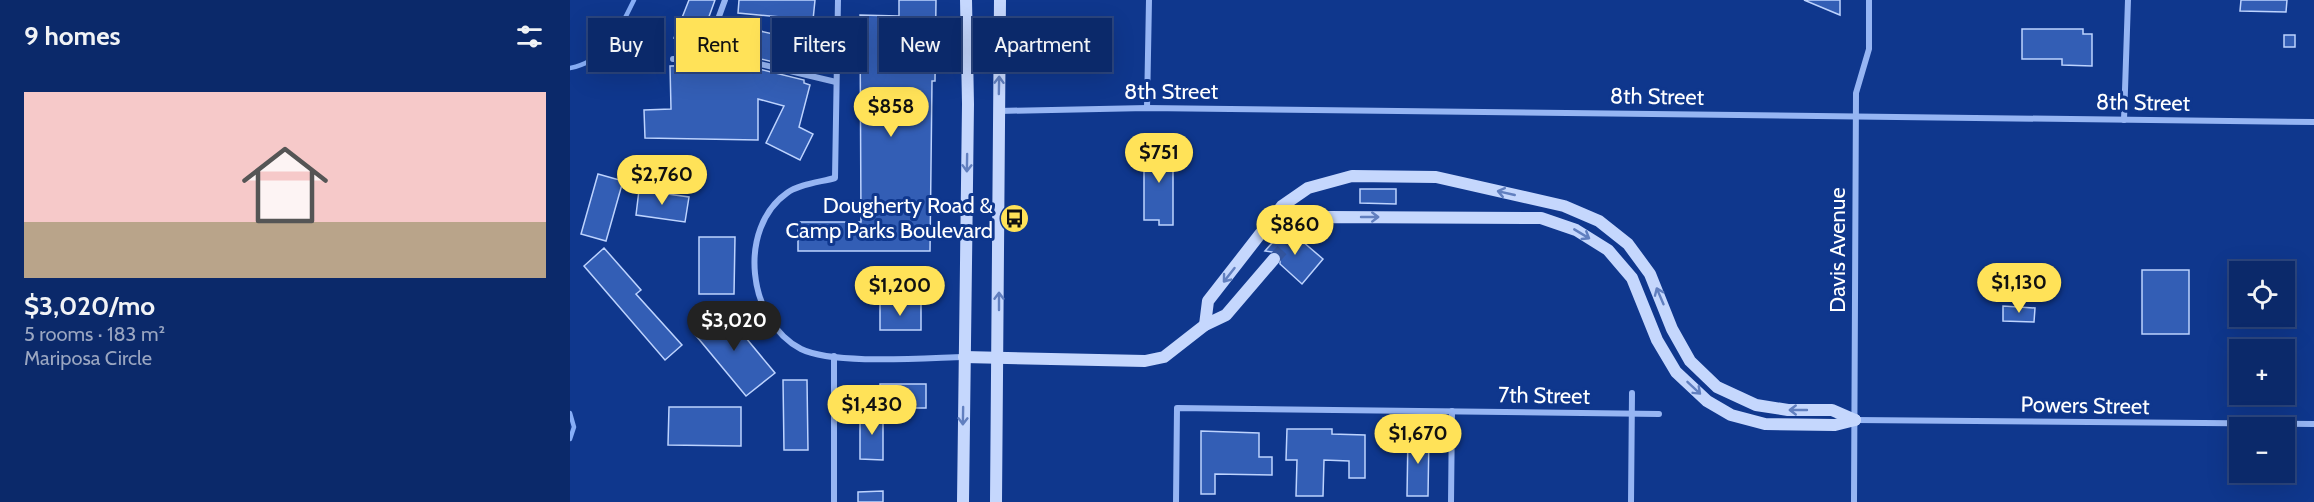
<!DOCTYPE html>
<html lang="en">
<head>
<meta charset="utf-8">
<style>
  :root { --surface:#0b296a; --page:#143170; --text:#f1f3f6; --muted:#9aa6c1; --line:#2b457e; --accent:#ffe258 }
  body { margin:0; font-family:Cabin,sans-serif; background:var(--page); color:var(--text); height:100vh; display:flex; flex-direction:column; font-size:22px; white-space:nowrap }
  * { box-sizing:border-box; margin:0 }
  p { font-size:20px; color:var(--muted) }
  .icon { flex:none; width:33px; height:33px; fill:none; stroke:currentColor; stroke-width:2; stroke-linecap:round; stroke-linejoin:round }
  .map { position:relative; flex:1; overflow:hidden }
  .sheet { display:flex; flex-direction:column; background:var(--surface); width:570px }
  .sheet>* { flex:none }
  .hud { position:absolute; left:18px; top:18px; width:570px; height:54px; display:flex; gap:12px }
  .buttons { position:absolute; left:1659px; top:261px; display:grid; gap:12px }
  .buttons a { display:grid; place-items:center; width:66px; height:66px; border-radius:0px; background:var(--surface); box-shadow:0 6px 24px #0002,0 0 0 2px var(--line); font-size:30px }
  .price { position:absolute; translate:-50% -51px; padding:0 14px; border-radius:21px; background:var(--accent); color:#111; font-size:20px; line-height:39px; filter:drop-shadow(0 2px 3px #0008) }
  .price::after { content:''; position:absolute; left:50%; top:36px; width:18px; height:14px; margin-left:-9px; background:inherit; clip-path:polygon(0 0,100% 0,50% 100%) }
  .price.on { background:#222; color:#fff }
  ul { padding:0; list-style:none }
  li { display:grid; align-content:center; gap:12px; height:318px; padding:0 24px }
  li span { display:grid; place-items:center; height:186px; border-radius:0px; color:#555 }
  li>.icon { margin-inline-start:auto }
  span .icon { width:108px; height:108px; fill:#fffc; stroke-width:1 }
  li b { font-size:26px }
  h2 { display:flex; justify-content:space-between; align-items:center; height:72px; padding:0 24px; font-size:26px }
  .pill { padding:0 21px; border-radius:0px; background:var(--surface); box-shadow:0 6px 24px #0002,0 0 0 2px var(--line); font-size:21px; line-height:54px }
  .pill.on { background:var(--accent); color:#111 }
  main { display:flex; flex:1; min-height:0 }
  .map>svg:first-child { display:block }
</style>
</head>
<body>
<main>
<section class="sheet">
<h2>9 homes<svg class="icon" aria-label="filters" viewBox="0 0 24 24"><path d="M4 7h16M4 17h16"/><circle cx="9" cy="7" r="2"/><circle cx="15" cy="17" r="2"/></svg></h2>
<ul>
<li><span style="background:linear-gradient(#f6c9c9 70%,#b9a48a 0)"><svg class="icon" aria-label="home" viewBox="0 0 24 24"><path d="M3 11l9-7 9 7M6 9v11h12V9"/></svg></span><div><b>$3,020/mo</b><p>5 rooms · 183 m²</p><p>Mariposa Circle</p></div></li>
</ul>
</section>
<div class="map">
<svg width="1744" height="502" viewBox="0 0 1744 502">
  <rect width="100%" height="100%" fill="#0f378d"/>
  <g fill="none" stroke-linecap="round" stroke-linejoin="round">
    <!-- stream -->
    <g stroke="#87aef7" stroke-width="4.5">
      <path d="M 0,68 C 37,61 49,30 64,0"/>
      <polyline points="0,413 4,427 0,439"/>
    </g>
  </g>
  <!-- building -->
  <g fill="#335eb5" stroke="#bdd3fe" stroke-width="1.5">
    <polygon points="119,0 145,0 128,47 104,38"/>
    <polygon points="169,0 245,0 243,20 168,13"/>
    <polygon points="329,0 366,0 365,81 362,81 360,251 228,251 228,222 291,222 290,15 329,16"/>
    <polygon points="1234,0 1270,0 1270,15"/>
    <polygon points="1671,0 1717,0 1716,12 1670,11"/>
    <polygon points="168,26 243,43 237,70 174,55 161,55"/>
    <polygon points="1452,29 1513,29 1513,34 1522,34 1522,66 1492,65 1492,59 1452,59"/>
    <rect x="1714" y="35" width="11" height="12"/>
    <polygon points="173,65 234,80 234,83 240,85 229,127 243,134 230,160 196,143 214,106 188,99 188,140 75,138 74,110 101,109 100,66"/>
    <polygon points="574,148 603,148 603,154 608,154 608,168 603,168 603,225 589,225 589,220 574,220"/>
    <polygon points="28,174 53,181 36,241 11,234"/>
    <polygon points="790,189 826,189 826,204 790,203"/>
    <polygon points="69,190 119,197 115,222 66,215"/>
    <polygon points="716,227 720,230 720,241 725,243 732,241 753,259 732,284 710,264 710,253 695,251"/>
    <polygon points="129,237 165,237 164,294 129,294"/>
    <polygon points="34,248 71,290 66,294 112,345 95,360 14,266"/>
    <rect x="1572" y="270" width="47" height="64"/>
    <rect x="310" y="304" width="41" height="26"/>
    <polygon points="1433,306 1465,308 1464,322 1433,321"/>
    <polygon points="152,309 205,373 176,396 123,332"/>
    <polygon points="213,380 237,380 238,450 214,450"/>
    <rect x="310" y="384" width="46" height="24"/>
    <polygon points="99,407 171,407 171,446 98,445"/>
    <polygon points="290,413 313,414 313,460 290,459"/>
    <polygon points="717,429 762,429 762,434 795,435 795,478 779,478 779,461 754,460 753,496 726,496 727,460 716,460"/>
    <polygon points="631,431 689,433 689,457 702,457 702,475 645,474 645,494 631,494"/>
    <polygon points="838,434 859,434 858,496 837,496"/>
    <polygon points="313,491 313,502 288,502 288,492"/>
  </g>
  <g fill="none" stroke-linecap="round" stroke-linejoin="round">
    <!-- secondary-tunnel -->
    <polyline stroke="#33559e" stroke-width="12" stroke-dasharray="12 6" stroke-linecap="butt" points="704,259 726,235"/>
    <!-- street -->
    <g stroke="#96b5f3" stroke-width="6">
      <path d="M 268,0 L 265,178 C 251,182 229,184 217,193 C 167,228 177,321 231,349 C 263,365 355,358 394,357"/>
      <polyline points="138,57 140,41 155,0"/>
      <polyline points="103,59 173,60 266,82"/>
      <polyline points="577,108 579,0"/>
      <polyline points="429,111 577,108 1744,122"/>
      <polyline points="1554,120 1558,0"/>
      <polyline points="1285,420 1744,424"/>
      <polyline points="264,502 264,356"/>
      <polyline points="606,502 607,408 1089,414"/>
      <polyline points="881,502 882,411"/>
      <polyline points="1061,502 1062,393"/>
      <polyline points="1284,502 1286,93 1299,49 1299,0"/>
    </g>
    <!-- secondary -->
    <g stroke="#c5d7fd" stroke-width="12">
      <polyline points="726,235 731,229 758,217 971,218 1006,230 1038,250 1062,278 1087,340 1106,372 1137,401 1161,415 1195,424 1265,425 1285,420"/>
      <polyline points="635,325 638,301 712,206 738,188 782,176 866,177 994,206 1029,221 1058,244 1080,274 1102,329 1120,361 1147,387 1186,405 1218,410 1262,410 1285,420"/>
      <polyline points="394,357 575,361 594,357 635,325 656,315 704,259"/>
      <polyline points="393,502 398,104 396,0"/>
      <polyline points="426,502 430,0"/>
    </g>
  </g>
  <!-- one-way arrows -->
  <defs><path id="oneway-shaft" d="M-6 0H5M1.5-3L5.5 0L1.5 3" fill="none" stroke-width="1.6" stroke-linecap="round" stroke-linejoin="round" transform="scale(1.5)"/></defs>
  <g stroke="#617fbf">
    <use href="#oneway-shaft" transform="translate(429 85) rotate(-89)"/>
    <use href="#oneway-shaft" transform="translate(397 163) rotate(91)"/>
    <use href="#oneway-shaft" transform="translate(936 193) rotate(-167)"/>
    <use href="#oneway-shaft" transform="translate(800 217)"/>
    <use href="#oneway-shaft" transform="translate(1012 234) rotate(31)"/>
    <use href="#oneway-shaft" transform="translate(659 275) rotate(128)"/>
    <use href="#oneway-shaft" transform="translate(1090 296) rotate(-113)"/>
    <use href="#oneway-shaft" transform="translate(429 301) rotate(-90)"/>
    <use href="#oneway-shaft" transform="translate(1124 388) rotate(43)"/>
    <use href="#oneway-shaft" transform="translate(1228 410) rotate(-180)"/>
    <use href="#oneway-shaft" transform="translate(393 416) rotate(91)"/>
  </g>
  <!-- icons -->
  <defs>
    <symbol id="bus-disc" viewBox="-11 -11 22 22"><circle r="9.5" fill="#ffe258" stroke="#0f378d"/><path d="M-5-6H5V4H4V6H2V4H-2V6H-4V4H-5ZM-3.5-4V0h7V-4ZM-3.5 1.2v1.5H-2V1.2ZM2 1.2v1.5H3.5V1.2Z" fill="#111"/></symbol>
  </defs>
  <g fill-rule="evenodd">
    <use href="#bus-disc" x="428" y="202" width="33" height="33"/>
  </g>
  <g text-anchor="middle" stroke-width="6" stroke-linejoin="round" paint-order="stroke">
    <!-- street labels -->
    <g font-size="22" fill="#fff" stroke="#0f378d">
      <text x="601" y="99">8th Street</text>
      <text transform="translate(1087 96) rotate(1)" y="8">8th Street</text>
      <text transform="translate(1573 102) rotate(1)" y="8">8th Street</text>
      <text transform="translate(1267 250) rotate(-90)" y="8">Davis Avenue</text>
      <text transform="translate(974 395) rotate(1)" y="8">7th Street</text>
      <text transform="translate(1515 405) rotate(1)" y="8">Powers Street</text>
    </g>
    <!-- poi labels -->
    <g font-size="22" fill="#fff" stroke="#0f378d" text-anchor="end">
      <text x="423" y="213">Dougherty Road &amp;<tspan x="423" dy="25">Camp Parks Boulevard</tspan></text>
    </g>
  </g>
</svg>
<div class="buttons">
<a><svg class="icon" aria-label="locate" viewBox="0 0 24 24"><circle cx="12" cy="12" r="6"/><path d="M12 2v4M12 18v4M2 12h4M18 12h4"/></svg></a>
<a>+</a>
<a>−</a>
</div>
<b class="price" style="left:321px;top:138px">$858</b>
<b class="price" style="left:589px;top:184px">$751</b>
<b class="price" style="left:92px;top:206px">$2,760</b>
<b class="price" style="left:725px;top:256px">$860</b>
<b class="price" style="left:1449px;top:314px">$1,130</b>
<b class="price" style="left:330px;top:317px">$1,200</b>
<b class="price on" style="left:164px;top:352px">$3,020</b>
<b class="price" style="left:302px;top:436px">$1,430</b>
<b class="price" style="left:848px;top:465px">$1,670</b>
<div class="hud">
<a class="pill">Buy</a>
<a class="pill on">Rent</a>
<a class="pill">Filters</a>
<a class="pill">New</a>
<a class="pill">Apartment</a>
</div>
</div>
</main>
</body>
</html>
